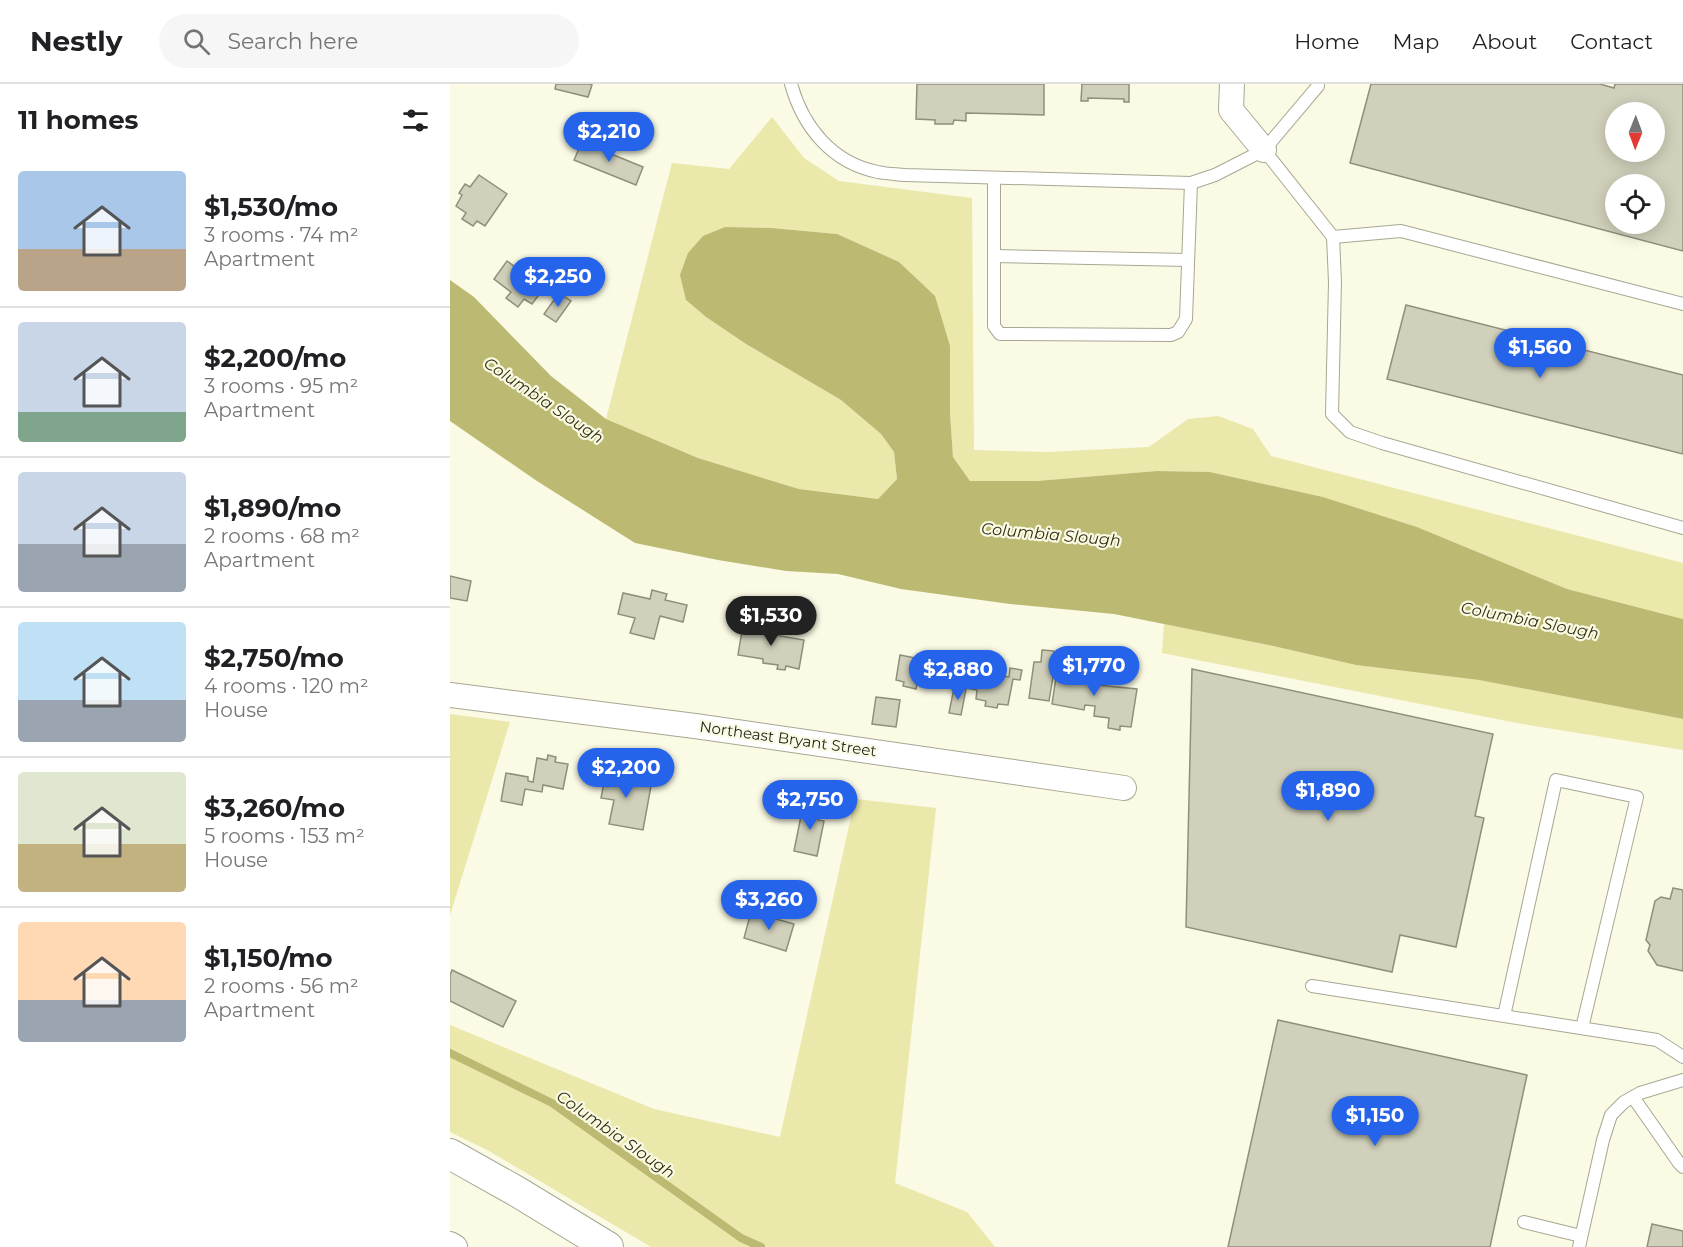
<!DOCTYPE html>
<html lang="en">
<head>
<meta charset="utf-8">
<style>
  :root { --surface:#fff; --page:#f6f6f6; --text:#202124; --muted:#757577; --line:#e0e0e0; --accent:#2563eb }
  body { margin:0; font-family:Montserrat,sans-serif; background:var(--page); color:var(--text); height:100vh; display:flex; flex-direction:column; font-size:22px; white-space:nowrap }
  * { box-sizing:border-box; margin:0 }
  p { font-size:20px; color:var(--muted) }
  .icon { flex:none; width:33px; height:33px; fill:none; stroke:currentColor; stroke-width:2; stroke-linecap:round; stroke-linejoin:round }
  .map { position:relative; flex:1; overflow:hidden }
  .details { display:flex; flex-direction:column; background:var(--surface); width:450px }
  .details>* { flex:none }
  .needle { width:39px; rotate:181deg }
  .tools { position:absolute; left:1155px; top:18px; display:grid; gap:12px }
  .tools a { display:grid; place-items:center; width:60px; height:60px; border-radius:50%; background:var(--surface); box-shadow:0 3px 15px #0003; font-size:30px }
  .price { position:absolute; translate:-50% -51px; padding:0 14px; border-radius:21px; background:var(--accent); color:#fff; font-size:20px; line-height:39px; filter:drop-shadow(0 2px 3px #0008) }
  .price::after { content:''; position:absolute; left:50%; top:36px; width:18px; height:14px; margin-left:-9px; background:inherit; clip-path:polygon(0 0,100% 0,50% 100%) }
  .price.selected { background:#222; color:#fff }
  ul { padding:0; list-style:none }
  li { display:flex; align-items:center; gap:18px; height:150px; padding:0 18px }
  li+li { border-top:2px solid var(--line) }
  li span { display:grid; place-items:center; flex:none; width:168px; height:120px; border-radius:6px; color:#555 }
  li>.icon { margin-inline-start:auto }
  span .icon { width:72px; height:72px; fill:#fffc; stroke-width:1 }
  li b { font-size:26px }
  h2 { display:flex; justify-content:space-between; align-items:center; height:72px; padding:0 18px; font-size:26px }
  header { display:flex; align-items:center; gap:36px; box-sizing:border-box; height:84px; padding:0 30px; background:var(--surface); border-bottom:2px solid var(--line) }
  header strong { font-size:28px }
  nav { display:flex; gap:33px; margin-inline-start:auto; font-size:21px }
  .search { width:420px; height:54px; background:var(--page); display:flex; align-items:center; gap:15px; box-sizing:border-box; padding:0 21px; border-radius:33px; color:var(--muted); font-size:22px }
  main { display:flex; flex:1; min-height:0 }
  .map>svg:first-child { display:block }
</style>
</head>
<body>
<header>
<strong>Nestly</strong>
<div class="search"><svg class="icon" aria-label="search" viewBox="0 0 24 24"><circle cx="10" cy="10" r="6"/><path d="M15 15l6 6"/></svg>Search here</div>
<nav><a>Home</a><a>Map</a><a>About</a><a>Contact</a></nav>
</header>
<main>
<section class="details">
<h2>11 homes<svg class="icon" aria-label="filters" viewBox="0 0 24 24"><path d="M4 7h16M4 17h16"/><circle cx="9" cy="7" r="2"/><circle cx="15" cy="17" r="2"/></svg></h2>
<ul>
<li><span style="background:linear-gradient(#a9c7e8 65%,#b9a48a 0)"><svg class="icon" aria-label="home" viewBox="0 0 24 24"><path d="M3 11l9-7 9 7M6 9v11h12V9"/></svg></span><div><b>$1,530/mo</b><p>3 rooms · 74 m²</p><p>Apartment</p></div></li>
<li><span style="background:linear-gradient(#c9d6e8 75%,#7fa58c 0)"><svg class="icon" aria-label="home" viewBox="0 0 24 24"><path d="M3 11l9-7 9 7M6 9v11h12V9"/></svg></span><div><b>$2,200/mo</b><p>3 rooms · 95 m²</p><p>Apartment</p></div></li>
<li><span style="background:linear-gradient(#c9d6e8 60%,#9aa5b1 0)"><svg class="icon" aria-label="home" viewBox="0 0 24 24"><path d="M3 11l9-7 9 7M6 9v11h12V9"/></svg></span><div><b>$1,890/mo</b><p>2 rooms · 68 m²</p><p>Apartment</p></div></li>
<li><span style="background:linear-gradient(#bfe0f5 65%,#9aa5b1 0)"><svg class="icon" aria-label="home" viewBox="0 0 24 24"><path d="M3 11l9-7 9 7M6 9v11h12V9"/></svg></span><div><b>$2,750/mo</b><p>4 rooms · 120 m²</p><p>House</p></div></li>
<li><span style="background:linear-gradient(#dfe7d0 60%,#c2b280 0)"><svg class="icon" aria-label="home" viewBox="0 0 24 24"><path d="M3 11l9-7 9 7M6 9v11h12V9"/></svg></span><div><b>$3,260/mo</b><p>5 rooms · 153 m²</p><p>House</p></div></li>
<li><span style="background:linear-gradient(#ffd9b3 65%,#9aa5b1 0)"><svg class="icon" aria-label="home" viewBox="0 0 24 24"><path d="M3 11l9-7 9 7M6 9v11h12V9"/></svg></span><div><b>$1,150/mo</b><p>2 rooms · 56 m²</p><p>Apartment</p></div></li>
</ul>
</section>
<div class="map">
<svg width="1233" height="1163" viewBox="0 0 1233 1163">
  <rect width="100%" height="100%" fill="#fafae5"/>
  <!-- green -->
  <g fill="#eae8ab">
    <polygon points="322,33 354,74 389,97 522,114 524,366 597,368 699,363 738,335 768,332 803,345 821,372 1233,479 1233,535 1117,505 967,443 873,413 760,388 707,387 588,397 520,397 503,373 500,329 387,150 322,144 275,143 236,216 256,233 296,260 391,316 431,350 444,368 447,395 428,415 349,405 248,374 156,335 222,79 279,85"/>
    <polygon points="714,540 823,562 906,581 1029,596 1233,635 1233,666 1067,639 712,569"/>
    <polygon points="0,630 60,638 0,831"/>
    <polygon points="405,715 486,724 445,1099 517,1128 545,1163 201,1163 39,1067 0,1048 0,941 204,1025 330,1053"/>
  </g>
  <!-- water -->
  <polygon fill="#bcba72" points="275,143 322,144 387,150 449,178 485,212 500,262 500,329 503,373 520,397 587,397 707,387 760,388 873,413 967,443 1117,505 1233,535 1233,635 1029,596 906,581 823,562 664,530 560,520 451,505 388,490 336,487 268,476 185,459 87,397 0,337 0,196 24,213 101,292 156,335 248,374 349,405 428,415 447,395 444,368 431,350 391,316 296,260 256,233 236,216 230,191 238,169 253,152"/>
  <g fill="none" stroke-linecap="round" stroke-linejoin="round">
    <!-- stream -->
    <polyline stroke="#bcba72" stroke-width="8" points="0,969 102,1019 291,1154 311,1163"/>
  </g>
  <!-- building -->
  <g fill="#d0d0bb" stroke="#8f8f7b" stroke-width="1.5" fill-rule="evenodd">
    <polygon points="106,0 139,0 142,1 138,13 105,5"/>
    <polygon points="467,0 594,0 594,31 516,29 516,37 504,36 503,40 485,40 485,36 466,35"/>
    <polygon points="632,0 679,0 679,18 674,18 674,15 638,14 638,17 631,17"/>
    <path d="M 921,0 L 1150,0 L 1164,4 L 1165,0 L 1233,0 L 1233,167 L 900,79 ZM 1166,28 L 1204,28 L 1204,68 L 1166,68 ZM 1166,100 L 1204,100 L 1204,140 L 1166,140 Z"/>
    <polygon points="132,58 193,83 186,101 124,76"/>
    <polygon points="29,91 57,110 35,142 27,137 23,142 12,135 16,129 6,122 12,111 9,109 15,100 20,103"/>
    <polygon points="57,177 94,204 82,220 74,215 68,223 56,214 61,208 44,195"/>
    <polygon points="109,209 121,217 106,238 94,230"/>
    <polygon points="956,221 1233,291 1233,370 937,295"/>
    <polygon points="0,492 21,497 17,517 0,514"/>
    <polygon points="202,506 217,510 215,516 237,521 233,538 210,532 204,555 180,549 185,534 168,530 173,509 200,515"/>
    <polygon points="293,541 310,544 311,541 320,542 319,550 354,556 349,585 336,582 335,586 327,585 328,581 313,579 313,575 288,571"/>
    <polygon points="592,566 604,567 602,580 605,581 599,617 579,614 584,578 591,578"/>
    <polygon points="450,571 481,577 476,602 467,600 466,605 453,602 454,598 446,596"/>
    <polygon points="508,573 548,580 546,591 559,593 560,584 572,586 570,596 563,595 558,621 548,620 547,624 535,622 536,617 526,615 527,606 504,602"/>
    <polygon points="608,580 620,581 619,587 639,590 638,600 687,605 681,643 670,642 670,646 658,644 659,634 644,632 645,622 635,621 634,626 602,620"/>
    <polygon points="742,585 1043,650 1025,732 1034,734 1006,863 950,851 942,888 736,843"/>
    <polygon points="504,604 516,605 511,631 499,629"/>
    <polygon points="426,613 450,616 446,643 422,640"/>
    <polygon points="98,671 106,673 105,678 118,680 113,705 93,701 92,708 75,705 72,721 51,717 56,689 78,693 78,697 83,698 87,674 97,676"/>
    <polygon points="157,683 179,687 177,697 201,702 193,746 159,740 164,716 151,714"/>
    <polygon points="359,717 372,719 368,736 374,737 367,772 344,767 351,732 356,733"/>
    <polygon points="1223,804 1233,806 1233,887 1207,881 1198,867 1200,861 1196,856 1205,817 1211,813 1220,815"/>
    <polygon points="301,828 344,840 336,867 294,854"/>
    <polygon points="2,886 66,917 53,943 0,917 0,891"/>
    <polygon points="828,936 1077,991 1040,1163 778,1163"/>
    <polygon points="1202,1140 1233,1147 1233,1163 1197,1163"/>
  </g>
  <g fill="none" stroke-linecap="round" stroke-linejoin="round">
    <defs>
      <g id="service">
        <path d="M 341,0 C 353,43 382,79 428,88 C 437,90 446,90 455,91 L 741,99 L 765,91 L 814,66 L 868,2 L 868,0"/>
        <polyline points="814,66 883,153"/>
        <polyline points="544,94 544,242 550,250 721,251 728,248 736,235 741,99"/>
        <polyline points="544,172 738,176"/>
        <polyline points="1233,220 951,147 883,153 885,198 882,330 900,348 932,359 1233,444"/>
        <polyline points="862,902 1207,956 1233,973"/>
        <polyline points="1054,932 1106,696 1187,713 1132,944"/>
        <polyline points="1183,1013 1229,1079 1233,1083"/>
        <polyline points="1074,1138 1131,1152"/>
        <polyline points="1129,1163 1153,1056 1161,1031 1174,1018 1190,1009 1233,996"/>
      </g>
      <g id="minor">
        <polyline points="782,0 781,26 814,66"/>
        <polyline points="0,611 245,642 674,704"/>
        <polyline points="0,1160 5,1163"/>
      </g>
      <polyline id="tertiary" points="0,1070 66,1107 158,1163"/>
    </defs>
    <!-- service casing -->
    <use href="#service" stroke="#a7a793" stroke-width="14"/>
    <!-- minor casing -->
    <use href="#minor" stroke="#a7a793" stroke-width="26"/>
    <!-- tertiary casing -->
    <use href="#tertiary" stroke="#a7a793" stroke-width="32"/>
    <!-- service -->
    <use href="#service" stroke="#fff" stroke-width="12"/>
    <!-- minor -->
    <use href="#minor" stroke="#fff" stroke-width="24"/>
    <!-- tertiary -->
    <use href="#tertiary" stroke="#fff" stroke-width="30"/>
  </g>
  <g text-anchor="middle" stroke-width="4.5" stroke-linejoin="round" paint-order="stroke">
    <!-- street labels -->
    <g font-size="15" fill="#25251d" stroke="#fafae5">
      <text transform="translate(338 655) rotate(8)" y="5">Northeast Bryant Street</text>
    </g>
    <!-- water labels -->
    <g font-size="16" font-style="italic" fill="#333111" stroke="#fafae5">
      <text transform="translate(94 316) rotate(34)" y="6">Columbia Slough</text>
      <text transform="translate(601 450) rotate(5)" y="6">Columbia Slough</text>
      <text transform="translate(1080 536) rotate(11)" y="6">Columbia Slough</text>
      <text transform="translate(166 1050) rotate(35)" y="6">Columbia Slough</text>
    </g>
  </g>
</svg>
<div class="tools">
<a><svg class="needle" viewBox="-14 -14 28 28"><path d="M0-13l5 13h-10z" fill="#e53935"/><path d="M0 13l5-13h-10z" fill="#757577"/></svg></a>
<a><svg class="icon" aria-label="locate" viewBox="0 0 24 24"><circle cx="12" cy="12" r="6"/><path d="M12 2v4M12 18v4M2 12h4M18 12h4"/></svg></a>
</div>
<b class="price" style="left:159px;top:79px">$2,210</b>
<b class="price" style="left:108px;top:224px">$2,250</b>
<b class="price" style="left:1090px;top:295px">$1,560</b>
<b class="price selected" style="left:321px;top:563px">$1,530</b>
<b class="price" style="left:644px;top:613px">$1,770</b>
<b class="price" style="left:508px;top:617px">$2,880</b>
<b class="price" style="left:176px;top:715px">$2,200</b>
<b class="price" style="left:878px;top:738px">$1,890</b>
<b class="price" style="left:360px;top:747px">$2,750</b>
<b class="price" style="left:319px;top:847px">$3,260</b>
<b class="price" style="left:925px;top:1063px">$1,150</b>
</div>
</main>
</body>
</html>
